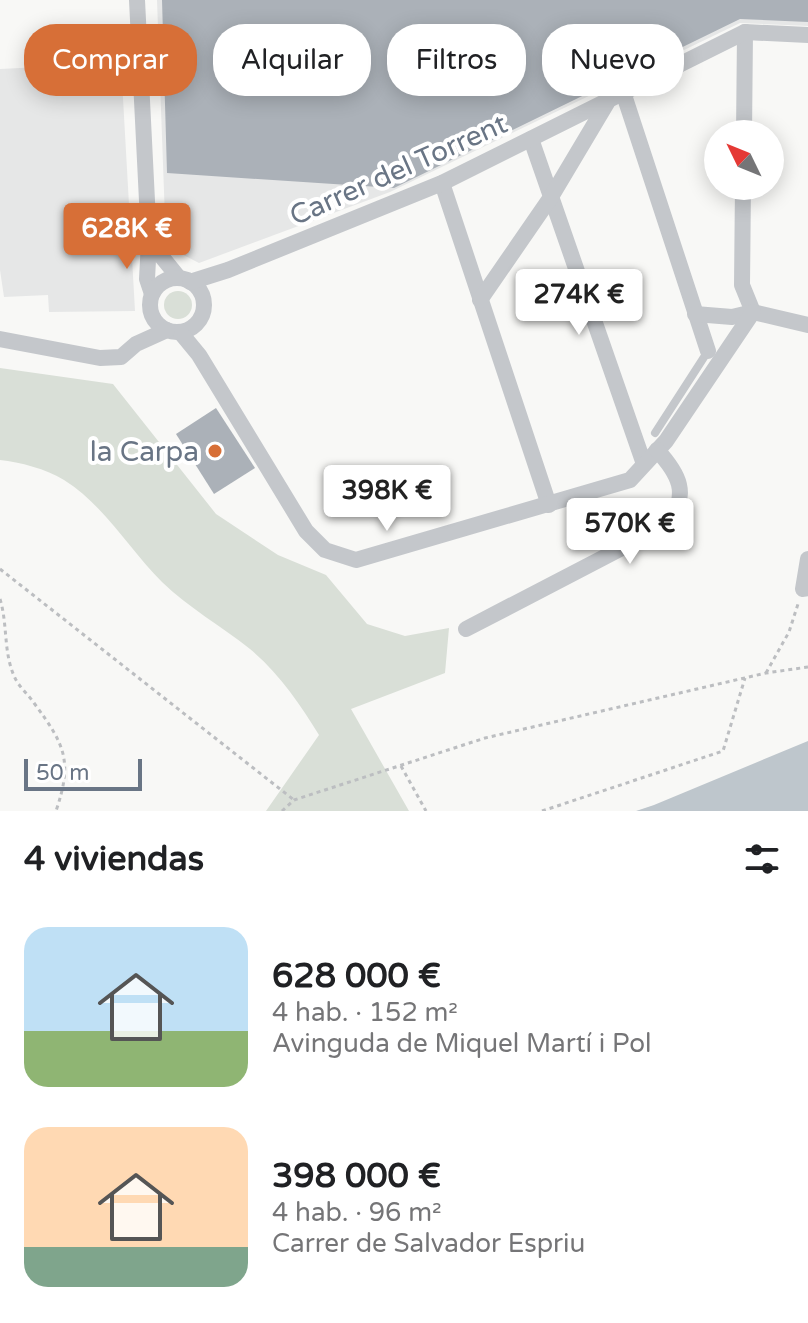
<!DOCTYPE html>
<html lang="es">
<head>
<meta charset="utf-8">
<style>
  :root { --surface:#fff; --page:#f2f2f2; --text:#202124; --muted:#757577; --accent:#d76f37 }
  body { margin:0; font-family:"Varela Round",sans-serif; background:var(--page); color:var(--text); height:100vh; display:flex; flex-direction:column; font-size:30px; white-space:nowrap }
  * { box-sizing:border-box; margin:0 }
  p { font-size:26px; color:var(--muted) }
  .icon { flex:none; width:44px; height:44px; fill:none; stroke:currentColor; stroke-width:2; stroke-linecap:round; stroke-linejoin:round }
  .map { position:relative; height:811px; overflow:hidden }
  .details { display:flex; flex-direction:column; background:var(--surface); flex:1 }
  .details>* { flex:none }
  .banner { position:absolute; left:24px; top:24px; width:760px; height:72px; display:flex; gap:16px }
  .needle { width:52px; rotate:313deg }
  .buttons { position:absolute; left:704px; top:120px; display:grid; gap:16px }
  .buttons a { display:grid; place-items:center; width:80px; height:80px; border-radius:50%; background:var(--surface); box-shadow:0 4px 20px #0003; font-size:40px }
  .scale { position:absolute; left:24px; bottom:20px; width:118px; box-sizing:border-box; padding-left:8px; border:4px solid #697585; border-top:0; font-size:22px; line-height:28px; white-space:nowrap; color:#697585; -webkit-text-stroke:6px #fff; paint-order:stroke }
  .price { position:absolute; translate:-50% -68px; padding:0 18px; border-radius:8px; background:#fff; color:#222; font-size:26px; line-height:52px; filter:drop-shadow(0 2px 4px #0008) }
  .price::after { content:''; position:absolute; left:50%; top:48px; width:24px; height:18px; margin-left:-12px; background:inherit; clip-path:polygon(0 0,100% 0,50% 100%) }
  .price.active { background:var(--accent); color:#fff }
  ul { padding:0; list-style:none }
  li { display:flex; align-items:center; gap:24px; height:200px; padding:0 24px }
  li span { display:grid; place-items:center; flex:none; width:224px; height:160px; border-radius:24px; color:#555 }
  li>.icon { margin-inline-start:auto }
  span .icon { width:96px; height:96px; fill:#fffc; stroke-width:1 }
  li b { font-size:34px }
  h2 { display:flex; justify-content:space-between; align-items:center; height:96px; padding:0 24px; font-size:34px }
  .tag { padding:0 28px; border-radius:32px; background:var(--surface); box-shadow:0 4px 20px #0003; font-size:28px; line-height:72px }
  .tag.active { background:var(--accent); color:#fff }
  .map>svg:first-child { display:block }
</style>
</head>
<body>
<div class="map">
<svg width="808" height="811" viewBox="0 0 808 811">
  <rect width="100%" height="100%" fill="#f8f8f6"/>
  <!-- built -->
  <g fill="#e6e7e7">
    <polygon points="157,0 808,0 808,26 740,23 390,192 199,263 166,246"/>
    <polygon points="121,63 135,311 49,312 48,295 4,297 0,270 0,69"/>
  </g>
  <!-- green -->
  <g fill="#d9dfd7">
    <circle cx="178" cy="305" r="14"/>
    <path d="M 0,368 L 113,384 L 216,514 L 278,555 L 326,575 L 367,624 L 405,636 L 449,628 L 445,673 L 351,709 L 409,811 L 266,811 L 319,735 C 300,704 279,673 250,649 C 221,626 189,608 162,582 C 129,549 104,505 64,480 C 46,469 20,462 0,460 Z"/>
  </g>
  <!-- water -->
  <polygon fill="#bec6cc" points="808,741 808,811 636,811 654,805"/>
  <!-- building -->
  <g fill="#abb1b8">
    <polygon points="162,0 808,0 808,22 740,19 394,188 167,173"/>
    <polygon points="216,408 255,468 214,494 176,434"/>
  </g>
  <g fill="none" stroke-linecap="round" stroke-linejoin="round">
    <!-- path -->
    <g stroke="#bcbec1" stroke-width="3" stroke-dasharray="4 4" stroke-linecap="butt">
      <polyline points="0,569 294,800"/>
      <path d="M 0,599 C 8,625 3,653 15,678 C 19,687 28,694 34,703 C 65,745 73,761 56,811"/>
      <polyline points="766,673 789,632 798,604"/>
      <polyline points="401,766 426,811"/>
      <polyline points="282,811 294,800 485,738 766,673 808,667"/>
      <polyline points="542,811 723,751 745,678"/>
    </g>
    <!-- service -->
    <polyline stroke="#c4c7cb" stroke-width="8" points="655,433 708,351"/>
    <!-- minor -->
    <g stroke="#c4c7cb" stroke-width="16">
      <polyline points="137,0 149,241 147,279 152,294"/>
      <polyline points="624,95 708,351"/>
      <polyline points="744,134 745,32"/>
      <polyline points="531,139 644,464"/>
      <polyline points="442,183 549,505"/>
      <polyline points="743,186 742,285 753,312"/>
      <polyline points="149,241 179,278"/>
      <circle cx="177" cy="305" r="27"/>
      <polyline points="190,282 228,270 442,183 745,32 808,35"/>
      <polyline points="480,300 551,197 607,103"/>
      <polyline points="695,314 732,317 753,312 808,325"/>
      <polyline points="180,332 199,355 306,531 325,550 356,560 630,480 666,441 753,312"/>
      <polyline points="0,339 100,358 121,357 136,344 167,330"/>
      <polyline points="808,559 803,589 808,588"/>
      <path d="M 466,629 L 668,524 C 690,494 679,474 657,450"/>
    </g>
  </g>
  <!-- markers -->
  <circle fill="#d76f37" stroke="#fff" stroke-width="3" cx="215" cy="451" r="8"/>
  <g text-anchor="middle" stroke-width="8" stroke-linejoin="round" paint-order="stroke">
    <!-- street labels -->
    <g font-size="28" fill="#697585" stroke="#fff">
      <text transform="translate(398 169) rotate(-24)" y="10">Carrer del Torrent</text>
    </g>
    <!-- poi labels -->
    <g font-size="28" fill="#697585" stroke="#fff" text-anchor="end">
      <text x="199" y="461">la Carpa</text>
    </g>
  </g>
</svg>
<div class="buttons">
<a><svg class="needle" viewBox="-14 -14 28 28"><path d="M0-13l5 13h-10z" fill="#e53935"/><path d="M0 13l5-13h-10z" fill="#757577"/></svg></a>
</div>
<div class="scale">50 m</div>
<b class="price active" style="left:127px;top:271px">628K €</b>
<b class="price" style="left:579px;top:337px">274K €</b>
<b class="price" style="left:387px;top:533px">398K €</b>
<b class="price" style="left:630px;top:566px">570K €</b>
<div class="banner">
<a class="tag active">Comprar</a>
<a class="tag">Alquilar</a>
<a class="tag">Filtros</a>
<a class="tag">Nuevo</a>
</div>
</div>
<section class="details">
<h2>4 viviendas<svg class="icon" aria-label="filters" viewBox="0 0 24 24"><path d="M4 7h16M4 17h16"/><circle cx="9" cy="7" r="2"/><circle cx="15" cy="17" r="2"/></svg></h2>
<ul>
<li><span style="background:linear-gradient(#bfe0f5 65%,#8fb573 0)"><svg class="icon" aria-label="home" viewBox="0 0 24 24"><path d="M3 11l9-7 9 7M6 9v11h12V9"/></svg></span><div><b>628 000 €</b><p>4 hab. · 152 m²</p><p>Avinguda de Miquel Martí i Pol</p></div></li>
<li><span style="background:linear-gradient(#ffd9b3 75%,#7fa58c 0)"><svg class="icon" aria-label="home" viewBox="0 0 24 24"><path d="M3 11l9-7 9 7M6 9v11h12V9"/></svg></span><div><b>398 000 €</b><p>4 hab. · 96 m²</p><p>Carrer de Salvador Espriu</p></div></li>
</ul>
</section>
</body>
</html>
